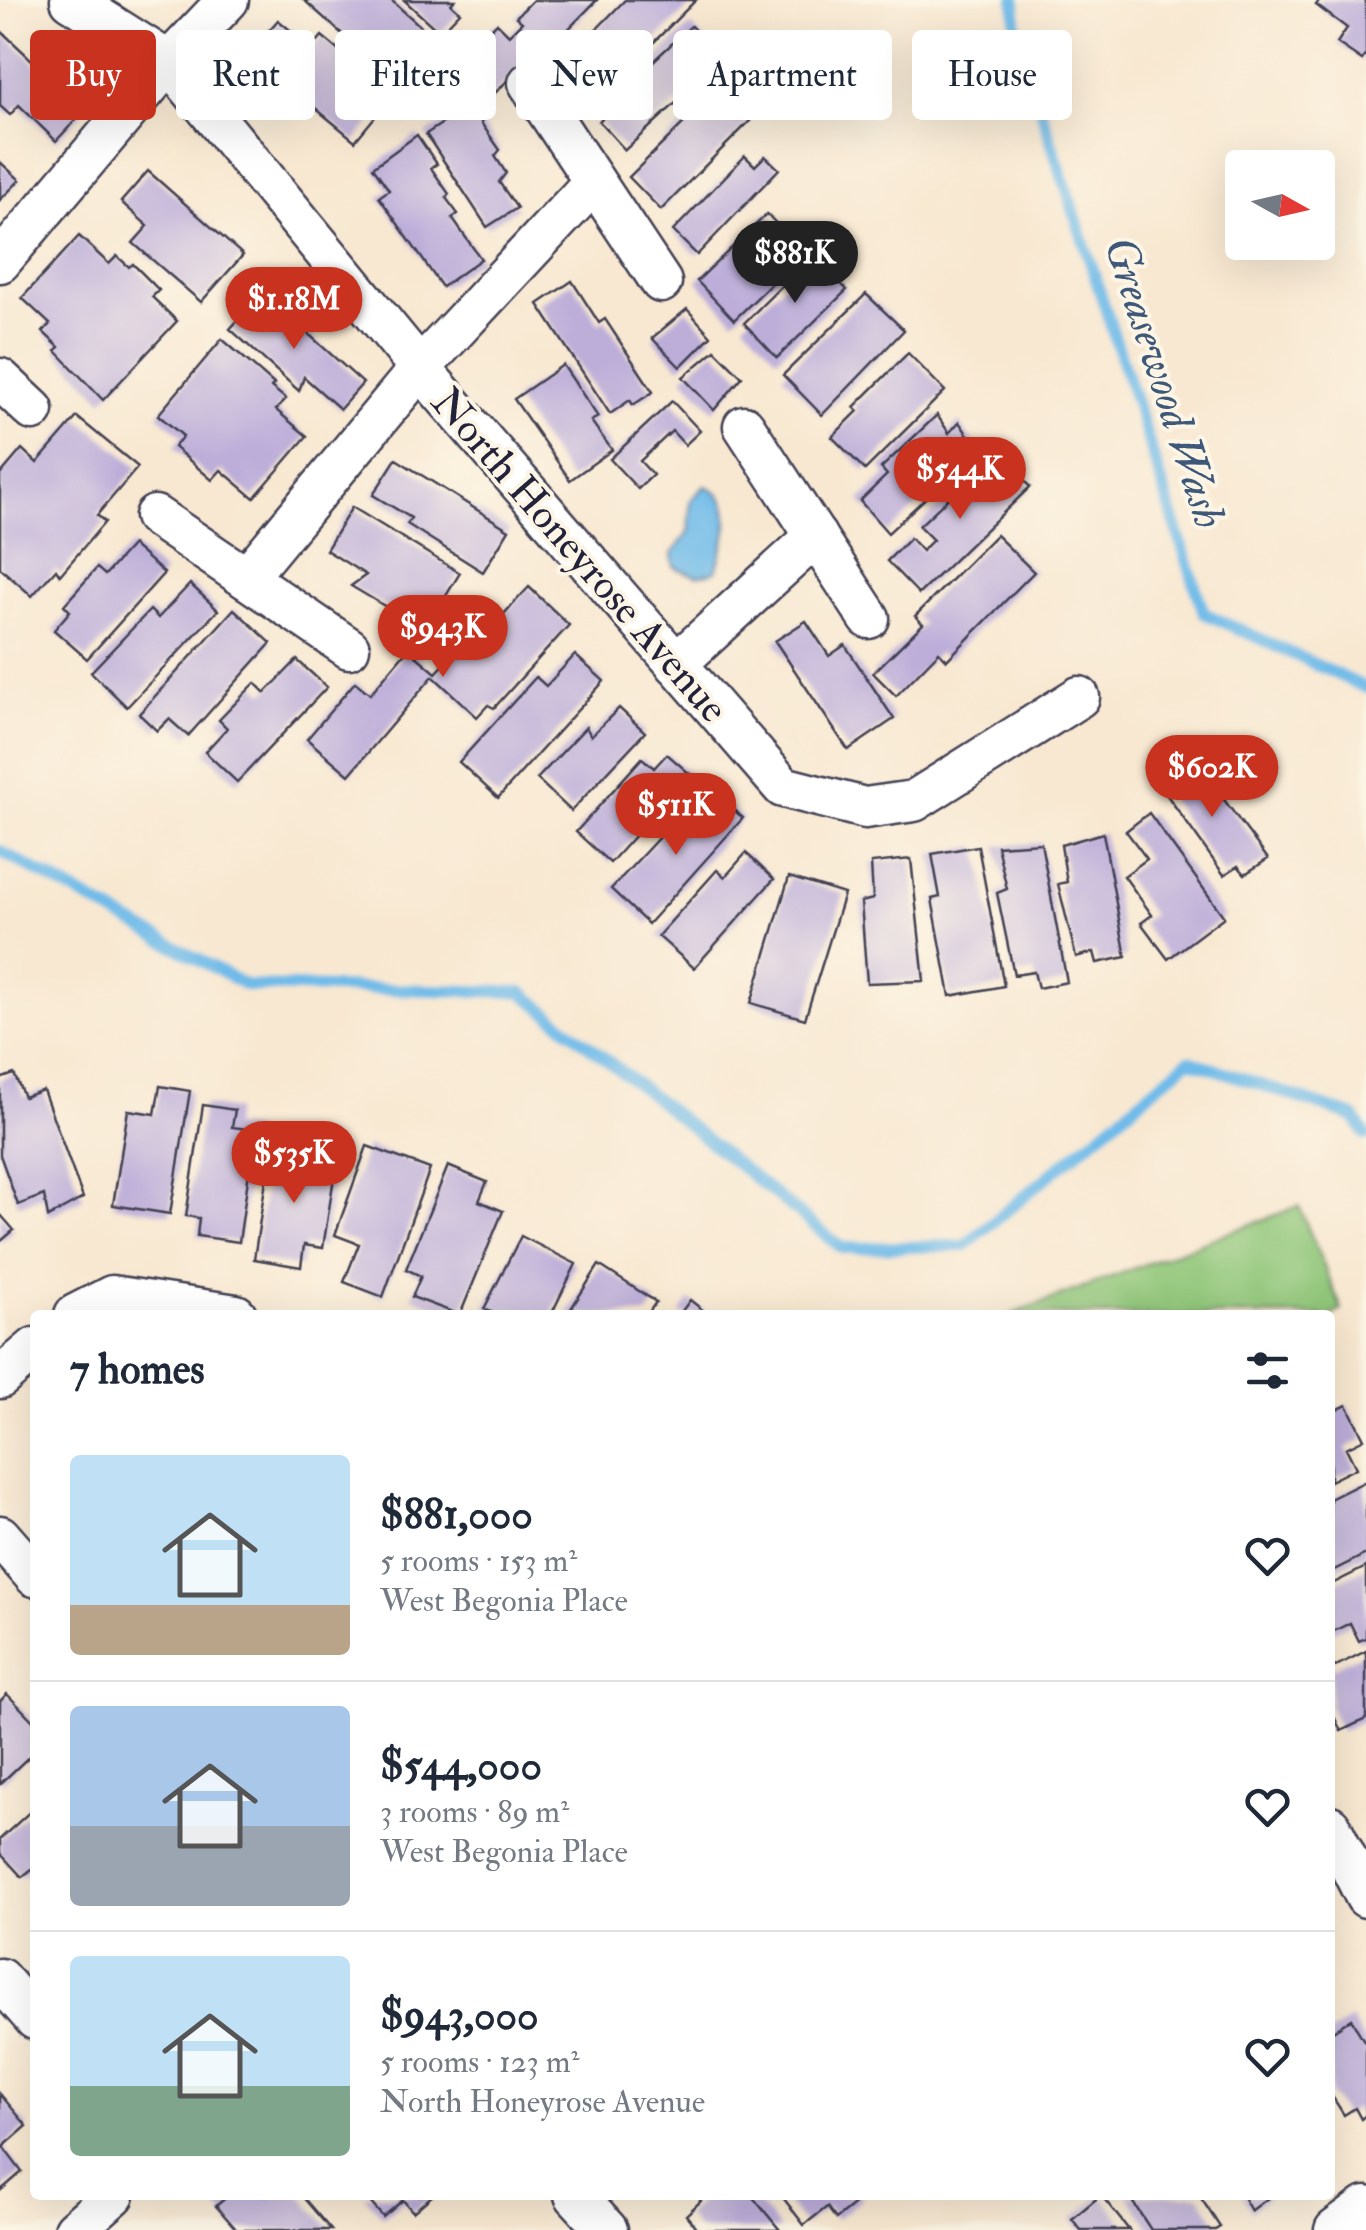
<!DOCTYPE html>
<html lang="en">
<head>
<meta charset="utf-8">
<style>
  :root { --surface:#fff; --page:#f6f6f7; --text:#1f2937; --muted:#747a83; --line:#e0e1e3; --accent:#c8321e }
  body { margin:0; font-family:"IM FELL Double Pica",serif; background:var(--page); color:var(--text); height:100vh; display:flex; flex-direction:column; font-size:38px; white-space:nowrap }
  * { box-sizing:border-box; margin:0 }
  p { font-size:32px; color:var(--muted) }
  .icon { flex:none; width:55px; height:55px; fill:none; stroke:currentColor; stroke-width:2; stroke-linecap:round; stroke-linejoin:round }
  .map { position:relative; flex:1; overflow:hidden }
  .side { position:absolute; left:30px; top:1310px; width:1305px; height:890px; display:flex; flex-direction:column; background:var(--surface); border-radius:10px; box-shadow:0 10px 40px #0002 }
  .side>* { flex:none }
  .top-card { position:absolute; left:30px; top:30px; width:1308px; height:90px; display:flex; gap:20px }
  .needle { width:65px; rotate:98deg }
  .tools { position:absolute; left:1225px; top:150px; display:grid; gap:20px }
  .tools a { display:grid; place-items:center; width:110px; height:110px; border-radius:10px; background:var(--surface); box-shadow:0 10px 40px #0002; font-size:50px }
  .price { position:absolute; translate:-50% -85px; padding:0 22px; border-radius:35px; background:var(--accent); color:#fff; font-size:32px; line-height:65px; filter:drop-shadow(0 2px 5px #0008) }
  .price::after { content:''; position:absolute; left:50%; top:60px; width:30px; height:22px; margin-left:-15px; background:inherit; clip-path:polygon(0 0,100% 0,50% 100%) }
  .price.current { background:#222; color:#fff }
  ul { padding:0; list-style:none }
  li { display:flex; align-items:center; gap:30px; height:250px; padding:0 40px }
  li+li { border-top:2px solid var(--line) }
  li span { display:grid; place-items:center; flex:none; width:280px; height:200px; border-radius:10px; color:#555 }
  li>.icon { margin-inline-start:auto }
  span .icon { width:120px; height:120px; fill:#fffc; stroke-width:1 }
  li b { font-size:42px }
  h2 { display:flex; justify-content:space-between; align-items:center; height:120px; padding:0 40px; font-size:42px }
  .tag { padding:0 35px; border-radius:10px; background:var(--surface); box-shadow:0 10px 40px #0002; font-size:35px; line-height:90px }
  .tag.current { background:var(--accent); color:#fff }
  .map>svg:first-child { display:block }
</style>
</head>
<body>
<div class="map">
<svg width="1366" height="2230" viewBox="0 0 1366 2230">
  <rect width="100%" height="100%" fill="#fcf5e5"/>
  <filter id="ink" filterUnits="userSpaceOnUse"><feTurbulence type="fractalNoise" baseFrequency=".01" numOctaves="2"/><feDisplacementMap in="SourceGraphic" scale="20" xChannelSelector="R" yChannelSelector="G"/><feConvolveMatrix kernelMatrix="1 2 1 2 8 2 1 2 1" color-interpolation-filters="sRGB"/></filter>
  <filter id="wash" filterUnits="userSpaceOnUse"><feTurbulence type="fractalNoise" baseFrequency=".0048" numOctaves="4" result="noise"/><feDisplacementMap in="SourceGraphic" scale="40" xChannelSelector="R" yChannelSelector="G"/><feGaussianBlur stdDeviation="2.25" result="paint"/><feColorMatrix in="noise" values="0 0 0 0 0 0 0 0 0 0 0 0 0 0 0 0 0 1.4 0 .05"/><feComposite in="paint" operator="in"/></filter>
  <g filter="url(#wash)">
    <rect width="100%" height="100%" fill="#f8e8d1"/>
    <!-- green -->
    <polygon fill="#90c679" stroke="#59745a" stroke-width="2.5" points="1299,1206 1342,1310 1330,1316 1010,1315"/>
    <!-- water -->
    <path fill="#6fbbe9" stroke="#486e92" stroke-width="2.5" d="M 705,486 C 741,498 724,544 716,571 L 697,576 L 674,567 L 672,554 L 689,532 L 691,500 Z"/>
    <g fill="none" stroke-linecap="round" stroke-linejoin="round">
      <!-- stream -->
      <g stroke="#6fbbe9" stroke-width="12">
        <polyline points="1015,0 1017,36 1204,613 1366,688"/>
        <polyline points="0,851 247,986 522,992 842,1248 964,1246 1189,1060 1354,1117 1366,1135"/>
      </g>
    </g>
    <g id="blocks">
      <!-- building -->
      <g fill="#bcadd9">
        <polygon points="304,0 391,0 435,39 396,82"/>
        <polygon points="404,0 455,0 451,4 460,12 440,33"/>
        <polygon points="533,0 597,0 546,52 533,40 528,45 536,52 492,96 458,62 497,23 509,35 522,22 516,17"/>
        <polygon points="625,0 696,0 592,104 562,74 591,45 584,42"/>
        <polygon points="1320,0 1366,0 1366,54 1362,60 1337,43 1347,28 1316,5"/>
        <polygon points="278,20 312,48 322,36 393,95 355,141 249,53"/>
        <polygon points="691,26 705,41 699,47 716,66 625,150 599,121 631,92 623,89"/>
        <polygon points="0,30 85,110 56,141 19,105 10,115 0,106"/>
        <polygon points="718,89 750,121 661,210 629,177"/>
        <polygon points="476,101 485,116 481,123 500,150 495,156 506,173 499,182 517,208 487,227 426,134"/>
        <polygon points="417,135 437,164 431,168 449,194 446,198 458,214 452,218 481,259 442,287 379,197 389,190 373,167"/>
        <polygon points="745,156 755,166 765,156 779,169 697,255 673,231"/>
        <polygon points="0,162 20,180 0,200"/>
        <polygon points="148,171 243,255 201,302 133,243 148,226 121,202"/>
        <polygon points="767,214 804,252 734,320 697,281"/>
        <polygon points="79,236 109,264 117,256 129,267 133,264 159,290 152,297 177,321 103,400 56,351 59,347 43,332 50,324 22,298"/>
        <polygon points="813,255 847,290 777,358 744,323"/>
        <polygon points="572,281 599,323 605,319 653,392 633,405 630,400 610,414 538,304"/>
        <polygon points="263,293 363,383 340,409 304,377 299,391 230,329"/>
        <polygon points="866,294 904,330 822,415 783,375"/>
        <polygon points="687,309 711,336 680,367 652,338"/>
        <polygon points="222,339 274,384 271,387 286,399 276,410 307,436 254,498 221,470 212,480 174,447 183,436 158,415"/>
        <polygon points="715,350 742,377 714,410 683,377"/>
        <polygon points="908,353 945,391 865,470 832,437 858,411 854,407"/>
        <polygon points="563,365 598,417 591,421 612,450 570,480 514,399"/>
        <polygon points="672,401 700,431 685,445 672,431 640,461 653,475 638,489 610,459"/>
        <polygon points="937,415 949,433 959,422 978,449 888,533 860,501 887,475 881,468"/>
        <polygon points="77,417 138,467 97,515 105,522 60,575 56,569 32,596 0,568 0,475 22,449 37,463"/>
        <polygon points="997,452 1030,487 919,594 887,561 910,538 922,551 933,540 919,526"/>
        <polygon points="396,459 509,530 483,572 407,524 411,518 373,495"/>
        <polygon points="352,507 460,573 444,599 462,609 443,641 351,586 366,575 326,550"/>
        <polygon points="996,535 1034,572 947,660 939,652 896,696 873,673 923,624 915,616"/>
        <polygon points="132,545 164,573 87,659 54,630 70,611 64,605 97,568 105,575"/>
        <polygon points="190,584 218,610 127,707 91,672 150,610 158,618"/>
        <polygon points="529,587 569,625 494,708 488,705 477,717 433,676 349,775 307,739 355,682 370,694 408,649 436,673 481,625 487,632"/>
        <polygon points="234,609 271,643 188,736 169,719 157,731 139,714"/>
        <polygon points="806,621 829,656 845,645 894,719 848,750 775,641"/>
        <polygon points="575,655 604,681 498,798 459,762 536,677 546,686"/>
        <polygon points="297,660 327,687 237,782 205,752 227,728 219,720 255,683 265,693"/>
        <polygon points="619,708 645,732 571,811 537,779 586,727 591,736"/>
        <polygon points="667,754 690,774 610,863 576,832 642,758 654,768"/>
        <polygon points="1193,758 1268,859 1245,874 1238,866 1224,875 1159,784"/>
        <polygon points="712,792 743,818 648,924 611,889 676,819 683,827"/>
        <polygon points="1149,813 1224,917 1168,959 1141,923 1152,915 1124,876 1147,859 1126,831"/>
        <polygon points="1103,833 1126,957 1097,963 1094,952 1076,957 1058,884 1067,882 1061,845"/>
        <polygon points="1041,843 1067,982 1038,988 1034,972 1014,975 997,893 1007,889 997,846"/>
        <polygon points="978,846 1004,986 950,996 932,899 940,897 932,854"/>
        <polygon points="746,853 774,879 694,968 658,936 717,870 725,877"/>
        <polygon points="911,859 924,981 867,983 861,902 873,899 871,863"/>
        <polygon points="789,877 844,894 805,1019 751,1003"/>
        <polygon points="14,1074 24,1097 43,1090 83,1198 48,1217 44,1195 18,1205 0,1155 0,1079"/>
        <polygon points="160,1086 190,1091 170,1214 113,1205 128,1110 155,1114"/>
        <polygon points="203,1105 235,1110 232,1127 255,1130 239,1242 197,1236 199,1218 186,1216"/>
        <polygon points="367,1146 430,1169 383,1297 344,1282 359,1244 335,1235"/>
        <polygon points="271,1147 337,1158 323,1248 304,1245 301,1267 254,1259"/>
        <polygon points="448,1166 487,1182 479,1201 503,1211 460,1315 412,1297 421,1276 406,1269"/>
        <polygon points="0,1214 14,1230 0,1242"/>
        <polygon points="521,1236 576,1264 551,1315 497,1315 484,1309"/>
        <polygon points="599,1265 656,1302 647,1315 567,1315"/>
        <polygon points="690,1300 709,1315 679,1315"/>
        <polygon points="1347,1405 1364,1439 1346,1448 1356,1468 1330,1481 1330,1413"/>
        <polygon points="1366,1481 1366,1554 1330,1572 1330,1499"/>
        <polygon points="1366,1567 1366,1638 1359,1641 1350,1623 1330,1633 1330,1585"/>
        <polygon points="1366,1651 1366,1719 1341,1731 1330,1708 1330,1669"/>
        <polygon points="7,1694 35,1723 35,1751 0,1784 0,1701"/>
        <polygon points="35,1807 35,1872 32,1869 22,1877 0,1853 0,1839"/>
        <polygon points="1351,2019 1366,2044 1366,2115 1361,2119 1355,2108 1344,2115 1330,2093 1330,2033"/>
        <polygon points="0,2094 27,2126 3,2147 22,2172 0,2191"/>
        <polygon points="229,2195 301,2195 331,2230 237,2230 216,2206"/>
        <polygon points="364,2195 433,2195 413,2212 403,2200 383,2217"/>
        <polygon points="696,2195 751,2195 780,2230 698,2230 686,2215 701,2201"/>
        <polygon points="781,2195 859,2195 862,2198 836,2219 827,2207 804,2225"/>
        <polygon points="1101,2195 1129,2230 1081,2230 1072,2219"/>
        <polygon points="1128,2195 1199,2195 1220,2227 1215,2230 1151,2230"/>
        <polygon points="1242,2195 1272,2195 1251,2211"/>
      </g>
    </g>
  </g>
  <g filter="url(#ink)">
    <use href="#blocks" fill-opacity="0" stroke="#424052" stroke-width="2.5"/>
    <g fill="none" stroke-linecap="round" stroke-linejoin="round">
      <defs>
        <g id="minor">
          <polyline points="71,0 169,62 420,368 783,787 865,808 914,801 1079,697"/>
          <polyline points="529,83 661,282"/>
          <polyline points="0,262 169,62 228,0"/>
          <polyline points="0,379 33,410"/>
          <polyline points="744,426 869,618"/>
          <polyline points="155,516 349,648"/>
          <polyline points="246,578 420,368 594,182"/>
          <polyline points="676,664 816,536"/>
          <polyline points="75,1315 112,1296 236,1315"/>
          <polyline points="0,1378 35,1348"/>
          <polyline points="0,1536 35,1576"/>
          <polyline points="1330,1826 1366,1897"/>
          <polyline points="0,1979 35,2019"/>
          <polyline points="575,2195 607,2230"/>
          <polyline points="74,2230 114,2195"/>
          <polyline points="1335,2230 1366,2207"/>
        </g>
      </defs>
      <!-- minor casing -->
      <use href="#minor" stroke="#424052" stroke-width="45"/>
      <!-- minor -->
      <use href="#minor" stroke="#fff" stroke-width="40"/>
    </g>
  </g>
  <g text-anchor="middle" stroke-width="8" stroke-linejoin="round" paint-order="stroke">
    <!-- street labels -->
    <g font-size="42" fill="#22223b" stroke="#fcf5e5">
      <text transform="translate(581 554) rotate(49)" y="15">North Honeyrose Avenue</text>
    </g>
    <!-- water labels -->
    <g font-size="45" font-style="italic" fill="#3d5878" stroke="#fcf5e5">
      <text transform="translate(1166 382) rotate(72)" y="16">Greasewood Wash</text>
    </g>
  </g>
</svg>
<div class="tools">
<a><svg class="needle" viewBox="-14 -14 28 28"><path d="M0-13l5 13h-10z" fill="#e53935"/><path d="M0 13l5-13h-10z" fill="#747a83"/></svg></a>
</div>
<b class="price current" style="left:795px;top:306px">$881K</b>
<b class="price" style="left:294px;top:352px">$1.18M</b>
<b class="price" style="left:960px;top:522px">$544K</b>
<b class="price" style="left:443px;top:680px">$943K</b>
<b class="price" style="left:1212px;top:820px">$602K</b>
<b class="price" style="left:676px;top:858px">$511K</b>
<b class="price" style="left:294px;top:1206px">$535K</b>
<div class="top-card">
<a class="tag current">Buy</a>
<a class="tag">Rent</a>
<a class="tag">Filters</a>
<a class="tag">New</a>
<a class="tag">Apartment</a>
<a class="tag">House</a>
</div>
<section class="side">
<h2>7 homes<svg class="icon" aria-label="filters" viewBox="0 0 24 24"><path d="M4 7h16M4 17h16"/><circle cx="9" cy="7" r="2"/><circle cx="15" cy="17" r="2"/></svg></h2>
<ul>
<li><span style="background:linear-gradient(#bfe0f5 75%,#b9a48a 0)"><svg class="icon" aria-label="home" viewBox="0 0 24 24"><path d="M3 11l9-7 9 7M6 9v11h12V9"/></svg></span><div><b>$881,000</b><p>5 rooms · 153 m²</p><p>West Begonia Place</p></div><svg class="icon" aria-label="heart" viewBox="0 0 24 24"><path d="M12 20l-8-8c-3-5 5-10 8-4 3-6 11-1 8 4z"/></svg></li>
<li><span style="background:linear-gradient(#a9c7e8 60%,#9aa5b1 0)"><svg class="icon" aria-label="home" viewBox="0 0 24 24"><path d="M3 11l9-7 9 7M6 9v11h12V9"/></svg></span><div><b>$544,000</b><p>3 rooms · 89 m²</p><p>West Begonia Place</p></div><svg class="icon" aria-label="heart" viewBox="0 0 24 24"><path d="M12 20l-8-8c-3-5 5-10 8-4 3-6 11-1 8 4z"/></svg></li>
<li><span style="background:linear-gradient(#bfe0f5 65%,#7fa58c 0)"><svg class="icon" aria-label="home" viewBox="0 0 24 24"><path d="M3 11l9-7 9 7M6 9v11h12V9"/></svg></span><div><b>$943,000</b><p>5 rooms · 123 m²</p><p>North Honeyrose Avenue</p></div><svg class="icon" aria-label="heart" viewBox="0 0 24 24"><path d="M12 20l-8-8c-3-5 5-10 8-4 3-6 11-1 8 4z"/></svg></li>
</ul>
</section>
</div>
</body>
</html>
